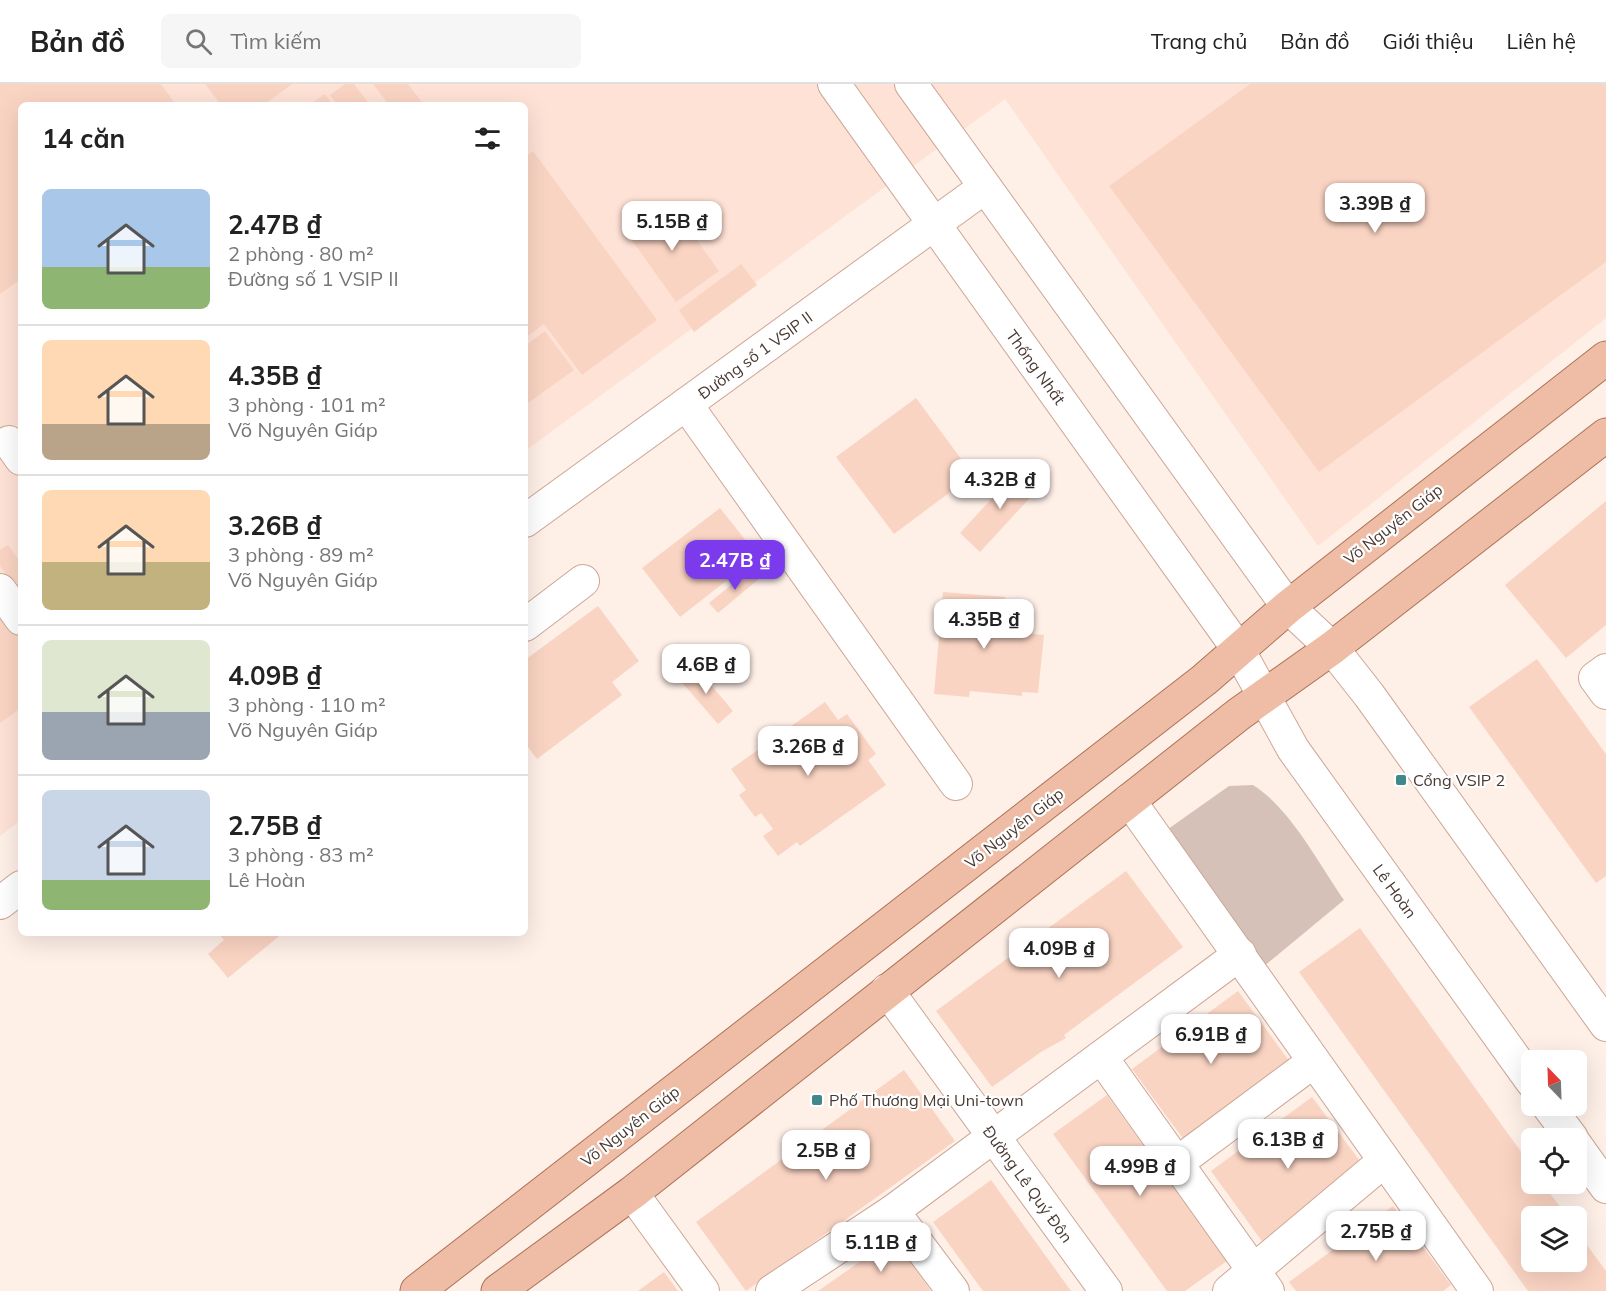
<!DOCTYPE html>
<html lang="vi">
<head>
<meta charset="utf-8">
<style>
  :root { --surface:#fff; --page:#f6f6f6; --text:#222; --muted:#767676; --line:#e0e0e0; --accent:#7c3aed }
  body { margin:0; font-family:Mulish,sans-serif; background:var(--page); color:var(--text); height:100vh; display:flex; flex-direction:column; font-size:22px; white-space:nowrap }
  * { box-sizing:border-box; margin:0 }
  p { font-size:20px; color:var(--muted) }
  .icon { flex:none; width:33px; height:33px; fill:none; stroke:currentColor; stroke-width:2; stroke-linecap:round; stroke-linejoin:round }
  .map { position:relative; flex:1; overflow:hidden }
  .side { position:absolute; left:18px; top:18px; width:510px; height:834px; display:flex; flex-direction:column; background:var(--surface); border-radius:9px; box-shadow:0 6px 24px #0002 }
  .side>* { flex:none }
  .needle { width:39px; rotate:337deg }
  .controls { position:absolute; left:1521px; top:966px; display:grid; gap:12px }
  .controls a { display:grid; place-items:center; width:66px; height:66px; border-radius:9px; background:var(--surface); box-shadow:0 6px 24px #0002; font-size:30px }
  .price { position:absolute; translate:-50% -51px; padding:0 14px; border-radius:12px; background:#fff; color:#222; font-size:20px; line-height:39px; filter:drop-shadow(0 2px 3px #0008) }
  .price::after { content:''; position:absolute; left:50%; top:36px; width:18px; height:14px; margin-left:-9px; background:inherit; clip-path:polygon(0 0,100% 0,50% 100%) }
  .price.selected { background:var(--accent); color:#fff }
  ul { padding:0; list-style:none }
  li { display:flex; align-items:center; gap:18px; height:150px; padding:0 24px }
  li+li { border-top:2px solid var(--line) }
  li span { display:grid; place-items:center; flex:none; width:168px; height:120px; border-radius:9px; color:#555 }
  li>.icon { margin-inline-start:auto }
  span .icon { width:72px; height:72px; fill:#fffc; stroke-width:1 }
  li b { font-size:26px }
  h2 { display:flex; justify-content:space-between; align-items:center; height:72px; padding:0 24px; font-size:26px }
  header { display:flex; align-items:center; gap:36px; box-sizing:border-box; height:84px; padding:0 30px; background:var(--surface); border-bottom:2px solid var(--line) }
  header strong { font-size:28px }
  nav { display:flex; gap:33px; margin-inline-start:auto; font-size:21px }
  .search { width:420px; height:54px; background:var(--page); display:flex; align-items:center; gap:15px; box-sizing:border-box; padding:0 21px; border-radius:9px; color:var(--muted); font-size:22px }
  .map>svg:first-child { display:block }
</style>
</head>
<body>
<header>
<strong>Bản đồ</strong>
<div class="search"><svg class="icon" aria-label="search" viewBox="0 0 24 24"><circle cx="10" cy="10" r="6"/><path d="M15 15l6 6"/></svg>Tìm kiếm</div>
<nav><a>Trang chủ</a><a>Bản đồ</a><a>Giới thiệu</a><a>Liên hệ</a></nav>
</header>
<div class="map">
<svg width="1606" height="1207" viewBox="0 0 1606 1207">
  <rect width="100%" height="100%" fill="#feefe7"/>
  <!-- built -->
  <polygon fill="#ffe2d6" points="0,0 1606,0 1606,234 1318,462 1005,15 525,367 525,21 21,21 21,736 0,752"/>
  <!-- green -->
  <path fill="#d6c1b8" d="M 1253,701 C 1290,724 1319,780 1344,816 L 1263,883 L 1161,750 L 1229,702 Z"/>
  <!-- building -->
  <g fill="#fad4c3">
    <polygon points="0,0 161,0 176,21 21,21 21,195 0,210"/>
    <polygon points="205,0 292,0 264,21 221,21"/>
    <polygon points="345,0 354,0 370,21 337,21 330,11"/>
    <polygon points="373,0 408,0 424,21 389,21"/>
    <polygon points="1250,0 1606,0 1606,178 1319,388 1109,102"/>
    <polygon points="325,10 333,21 309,21"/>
    <polygon points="533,67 657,236 582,291 544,240 525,254 525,73"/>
    <polygon points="669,117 719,187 676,218 626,148"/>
    <polygon points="741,180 757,201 694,248 679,226"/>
    <polygon points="545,247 574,286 525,321 525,262"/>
    <polygon points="916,314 973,391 894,450 836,373"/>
    <polygon points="1019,385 1040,403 980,468 960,449"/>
    <polygon points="1606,417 1606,541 1566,574 1505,501"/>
    <polygon points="720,424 758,472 680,533 642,484"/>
    <polygon points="8,461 21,479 21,511 0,482 0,466"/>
    <polygon points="752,484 760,494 718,529 709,519"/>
    <polygon points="943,508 1005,513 1002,547 1044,551 1038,609 1022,608 1022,612 970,607 969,613 934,610"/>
    <polygon points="598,522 639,577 612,598 622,611 537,675 525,659 525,576"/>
    <polygon points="0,523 21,552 21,624 0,639"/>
    <polygon points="1537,575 1606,670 1606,792 1596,799 1469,623"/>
    <polygon points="695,582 733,627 718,640 679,595"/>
    <polygon points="825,618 838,636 847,630 876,670 868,676 886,701 800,762 797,758 778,772 763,752 773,745 761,729 755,733 739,711 746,706 731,685"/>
    <polygon points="1126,787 1183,863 1064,951 1066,954 1041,968 992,1003 936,927"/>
    <polygon points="1360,844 1532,1083 1532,1100 1543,1100 1567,1132 1532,1132 1532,1178 1576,1178 1576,1146 1606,1187 1606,1207 1528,1207 1299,888"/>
    <polygon points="218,849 283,849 228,894 208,870 224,856"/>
    <polygon points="1238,907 1290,978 1184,1056 1132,985"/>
    <polygon points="904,986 955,1057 746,1207 696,1138"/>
    <polygon points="1107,1011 1227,1177 1185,1207 1167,1207 1053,1050"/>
    <polygon points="1312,1013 1366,1085 1264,1160 1211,1087"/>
    <polygon points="991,1096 1071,1207 983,1207 933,1138"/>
    <polygon points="1393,1122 1451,1201 1443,1207 1296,1207 1289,1198"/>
    <polygon points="894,1154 931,1207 818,1207"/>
    <polygon points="664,1188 678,1207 638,1207"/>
  </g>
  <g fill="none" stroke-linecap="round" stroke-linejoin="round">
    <defs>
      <g id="minor">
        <polyline points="834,0 1238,565 1293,665 1532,998"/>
        <polyline points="911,0 1288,523 1332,564 1369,611 1606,941"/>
        <polyline points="686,320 956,700"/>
        <polyline points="9,358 21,375"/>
        <polyline points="525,437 985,103"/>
        <polyline points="0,506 21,535"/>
        <polyline points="525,541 583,497"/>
        <polyline points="1606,586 1595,594 1606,609"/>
        <polyline points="1129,716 1477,1207"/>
        <polyline points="0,819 21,803"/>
        <polyline points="887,906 1106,1207"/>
        <polyline points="1102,974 1268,1207"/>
        <polyline points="1548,1022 1572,1054"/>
        <polyline points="1576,1061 1606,1103"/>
        <polyline points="1177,1079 1313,978"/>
        <polyline points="632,1109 703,1207"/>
        <polyline points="893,1127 953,1207"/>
        <polyline points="772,1207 893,1127 1240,870"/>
        <polyline points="1229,1207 1384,1077"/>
      </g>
      <g id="major">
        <polyline points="417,1207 1204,596 1288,523 1606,274"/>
        <polyline points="498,1207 632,1109 1239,630 1332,564 1606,351"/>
      </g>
    </defs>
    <!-- minor casing -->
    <use href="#minor" stroke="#cca796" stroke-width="34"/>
    <!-- major casing -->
    <use href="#major" stroke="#ad7257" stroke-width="35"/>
    <!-- minor -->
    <use href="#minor" stroke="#fff" stroke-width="32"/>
    <!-- major -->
    <use href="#major" stroke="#efbda6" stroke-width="33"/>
  </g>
  <!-- markers -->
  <g fill="#408889" stroke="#fff" stroke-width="2">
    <rect x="1395" y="690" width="12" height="12" rx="3"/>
    <rect x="811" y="1010" width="12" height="12" rx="3"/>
  </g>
  <g text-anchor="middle" stroke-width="4.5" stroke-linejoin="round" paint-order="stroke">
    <!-- street labels -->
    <g font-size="16" fill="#483932" stroke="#fff">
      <text transform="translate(755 271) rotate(-36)" y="6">Đường số 1 VSIP II</text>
      <text transform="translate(1036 283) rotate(54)" y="6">Thống Nhất</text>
      <text transform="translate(1393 440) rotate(-38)" y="6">Võ Nguyên Giáp</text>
      <text transform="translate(1014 744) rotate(-38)" y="6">Võ Nguyên Giáp</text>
      <text transform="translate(1395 807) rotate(54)" y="6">Lê Hoàn</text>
      <text transform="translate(630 1042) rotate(-38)" y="6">Võ Nguyên Giáp</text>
      <text transform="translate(1028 1100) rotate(54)" y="6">Đường Lê Quý Đôn</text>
    </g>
    <!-- poi labels -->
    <g font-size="16" fill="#483932" stroke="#fff" text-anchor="start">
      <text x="1413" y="702">Cổng VSIP 2</text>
      <text x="829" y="1022">Phố Thương Mại Uni-town</text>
    </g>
  </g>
</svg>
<div class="controls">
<a><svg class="needle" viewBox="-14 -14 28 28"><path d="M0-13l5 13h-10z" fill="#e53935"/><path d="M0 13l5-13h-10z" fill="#767676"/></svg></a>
<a><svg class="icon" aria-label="locate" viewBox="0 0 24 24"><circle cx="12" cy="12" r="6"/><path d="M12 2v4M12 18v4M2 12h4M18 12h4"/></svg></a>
<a><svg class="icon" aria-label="layers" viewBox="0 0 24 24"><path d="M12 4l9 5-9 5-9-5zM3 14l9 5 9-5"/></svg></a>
</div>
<b class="price" style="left:1375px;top:150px">3.39B ₫</b>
<b class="price" style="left:672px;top:168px">5.15B ₫</b>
<b class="price" style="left:1000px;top:426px">4.32B ₫</b>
<b class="price selected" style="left:735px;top:507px">2.47B ₫</b>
<b class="price" style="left:984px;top:566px">4.35B ₫</b>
<b class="price" style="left:706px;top:611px">4.6B ₫</b>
<b class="price" style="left:808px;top:693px">3.26B ₫</b>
<b class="price" style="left:1059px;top:895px">4.09B ₫</b>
<b class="price" style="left:1211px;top:981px">6.91B ₫</b>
<b class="price" style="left:1288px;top:1086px">6.13B ₫</b>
<b class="price" style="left:826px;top:1097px">2.5B ₫</b>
<b class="price" style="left:1140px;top:1113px">4.99B ₫</b>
<b class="price" style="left:1376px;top:1178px">2.75B ₫</b>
<b class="price" style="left:881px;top:1189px">5.11B ₫</b>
<section class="side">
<h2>14 căn<svg class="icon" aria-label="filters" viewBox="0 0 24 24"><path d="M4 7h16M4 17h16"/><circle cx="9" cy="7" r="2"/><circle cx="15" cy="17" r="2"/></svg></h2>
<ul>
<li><span style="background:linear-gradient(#a9c7e8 65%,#8fb573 0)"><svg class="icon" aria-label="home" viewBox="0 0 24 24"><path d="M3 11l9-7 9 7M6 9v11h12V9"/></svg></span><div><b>2.47B ₫</b><p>2 phòng · 80 m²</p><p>Đường số 1 VSIP II</p></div></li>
<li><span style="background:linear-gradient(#ffd9b3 70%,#b9a48a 0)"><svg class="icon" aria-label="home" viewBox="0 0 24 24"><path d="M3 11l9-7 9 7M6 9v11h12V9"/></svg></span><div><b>4.35B ₫</b><p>3 phòng · 101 m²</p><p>Võ Nguyên Giáp</p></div></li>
<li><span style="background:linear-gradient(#ffd9b3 60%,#c2b280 0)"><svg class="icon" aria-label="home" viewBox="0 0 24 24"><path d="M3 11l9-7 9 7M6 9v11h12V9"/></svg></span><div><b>3.26B ₫</b><p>3 phòng · 89 m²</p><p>Võ Nguyên Giáp</p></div></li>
<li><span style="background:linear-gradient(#dfe7d0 60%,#9aa5b1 0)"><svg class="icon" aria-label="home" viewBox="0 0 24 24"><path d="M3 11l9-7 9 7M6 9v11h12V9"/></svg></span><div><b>4.09B ₫</b><p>3 phòng · 110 m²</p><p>Võ Nguyên Giáp</p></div></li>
<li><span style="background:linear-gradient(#c9d6e8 75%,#8fb573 0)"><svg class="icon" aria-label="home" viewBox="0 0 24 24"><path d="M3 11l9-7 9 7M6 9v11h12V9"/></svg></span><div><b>2.75B ₫</b><p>3 phòng · 83 m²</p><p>Lê Hoàn</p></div></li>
</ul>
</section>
</div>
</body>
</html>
